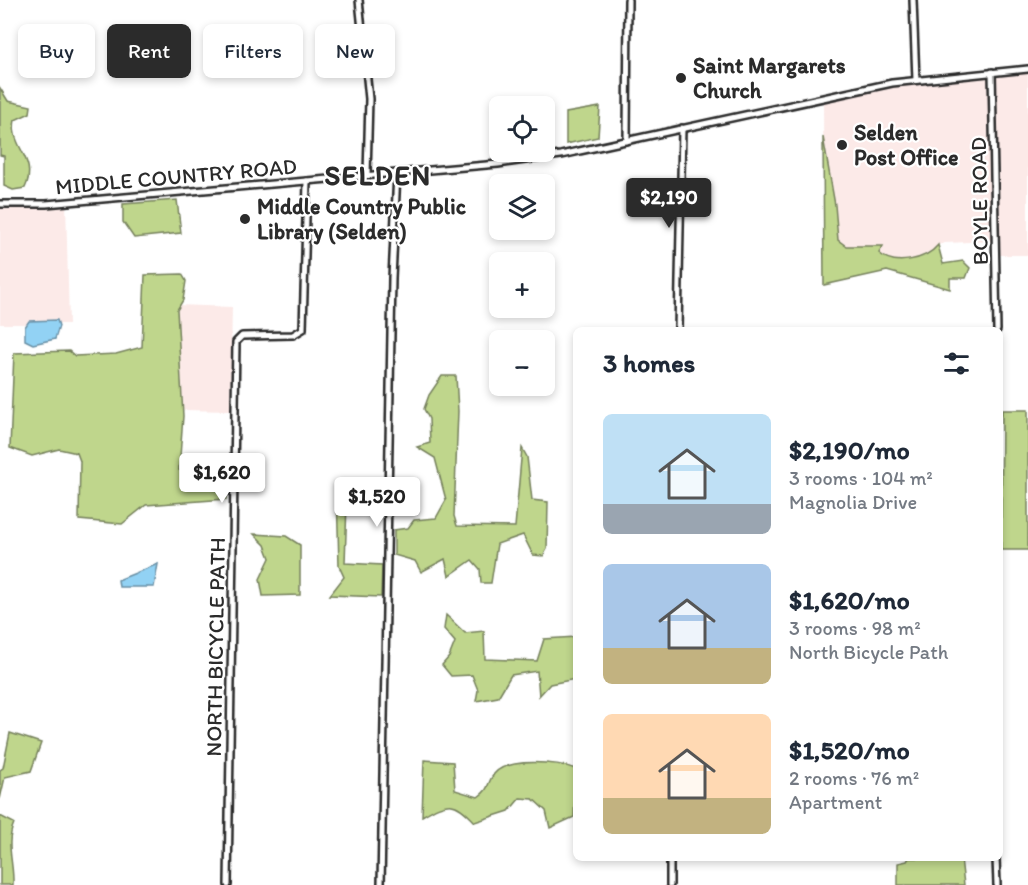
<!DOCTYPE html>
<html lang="en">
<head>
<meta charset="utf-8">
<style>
  :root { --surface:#fff; --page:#f2f2f3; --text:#1f2937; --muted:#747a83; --accent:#2b2b2b }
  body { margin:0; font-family:Itim,sans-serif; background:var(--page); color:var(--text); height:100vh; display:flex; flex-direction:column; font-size:22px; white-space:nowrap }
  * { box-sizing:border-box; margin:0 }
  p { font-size:20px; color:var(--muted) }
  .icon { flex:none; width:33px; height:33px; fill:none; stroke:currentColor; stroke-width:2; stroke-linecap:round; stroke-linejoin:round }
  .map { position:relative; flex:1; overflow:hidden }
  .side { position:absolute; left:573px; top:327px; width:430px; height:534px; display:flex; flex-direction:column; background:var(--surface); border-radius:9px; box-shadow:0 3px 9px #0003 }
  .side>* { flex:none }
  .guide { position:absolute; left:18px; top:24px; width:465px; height:54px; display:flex; gap:12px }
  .controls { position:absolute; left:489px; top:96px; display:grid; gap:12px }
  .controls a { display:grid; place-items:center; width:66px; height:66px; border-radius:9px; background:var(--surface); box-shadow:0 3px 9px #0003; font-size:30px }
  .price { position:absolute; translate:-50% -51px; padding:0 14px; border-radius:6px; background:#fff; color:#222; font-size:20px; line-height:39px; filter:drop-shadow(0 2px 3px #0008) }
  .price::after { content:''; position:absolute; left:50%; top:36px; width:18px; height:14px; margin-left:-9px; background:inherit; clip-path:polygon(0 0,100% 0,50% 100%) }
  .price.on { background:var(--accent); color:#fff }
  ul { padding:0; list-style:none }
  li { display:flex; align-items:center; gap:18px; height:150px; padding:0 30px }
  li span { display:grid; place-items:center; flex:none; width:168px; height:120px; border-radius:9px; color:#555 }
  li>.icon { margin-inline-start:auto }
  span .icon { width:72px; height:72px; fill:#fffc; stroke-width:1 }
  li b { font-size:26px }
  h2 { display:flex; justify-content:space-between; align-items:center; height:72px; padding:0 30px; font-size:26px }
  .pill { padding:0 21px; border-radius:9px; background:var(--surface); box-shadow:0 3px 9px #0003; font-size:21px; line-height:54px }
  .pill.on { background:var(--accent); color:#fff }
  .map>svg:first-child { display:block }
</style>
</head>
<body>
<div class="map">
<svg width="1028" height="885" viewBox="0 0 1028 885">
  <rect width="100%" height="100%" fill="#fff"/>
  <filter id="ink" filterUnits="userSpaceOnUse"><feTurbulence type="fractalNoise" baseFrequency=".0167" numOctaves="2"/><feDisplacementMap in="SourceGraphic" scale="12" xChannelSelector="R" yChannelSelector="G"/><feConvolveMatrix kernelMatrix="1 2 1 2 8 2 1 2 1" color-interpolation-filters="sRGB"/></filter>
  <g filter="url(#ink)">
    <!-- built -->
    <g fill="#fceae8">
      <polygon points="1028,69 1028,255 996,255 995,241 945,243 938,245 938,269 887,271 824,285 823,98 892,83"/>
      <polygon points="0,200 66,202 69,324 0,324"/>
      <polygon points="177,305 232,307 230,411 183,410"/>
    </g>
    <!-- green -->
    <g fill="#bfd68c" stroke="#75805c" stroke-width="1.5">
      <path d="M 0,88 L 8,101 L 31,106 L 30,113 L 15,120 C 9,147 39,159 25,188 L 13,190 L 4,186 L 4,156 L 0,155 Z"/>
      <polygon points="600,107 598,137 566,144 566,113"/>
      <path d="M 823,137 L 835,205 L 838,240 L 846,246 L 883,246 L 879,253 C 894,267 926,260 938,245 L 943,264 L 963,261 L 970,268 L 966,278 L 950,278 L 950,289 L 887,271 L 824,285 Z"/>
      <polygon points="177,200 181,233 134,238 123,222 123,204"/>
      <polygon points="182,274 186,281 183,300 177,310 183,416 179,470 227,474 226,499 146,505 122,524 79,520 80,461 77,453 59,449 32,456 10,448 14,353 69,351 75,356 116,354 142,347 145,275"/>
      <polygon points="442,376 456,376 458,411 454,516 457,526 515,527 522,448 527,457 532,500 548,502 547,549 543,556 533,555 523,535 497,544 491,583 481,583 480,569 472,560 449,576 445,559 421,572 415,561 394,555 394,530 408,528 414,520 436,518 446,500 435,458 417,447 430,443 429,419 424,409 429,395"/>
      <polygon points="1002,410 1028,410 1028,550 1001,550"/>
      <polygon points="360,490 380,505 347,503 345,563 382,565 381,597 330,595 344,577 339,566 337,491"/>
      <polygon points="254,534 286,536 300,545 300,595 263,596 260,579 270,558 265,545"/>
      <polygon points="446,615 465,633 484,631 485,659 537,661 544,639 576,637 576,679 550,684 539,696 537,671 511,675 498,697 476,701 478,690 472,675 451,676 442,665 449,657 455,642 444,629"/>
      <polygon points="10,733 41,743 31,771 5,777 0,799 0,770 3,768"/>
      <path d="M 424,760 L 453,762 L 455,790 L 478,797 C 491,788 486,784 494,774 C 508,757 558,762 576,769 L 574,817 L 550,828 L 546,811 L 533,799 L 520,798 L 509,811 L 475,822 C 454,799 448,801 422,816 Z"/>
      <path d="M 0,816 L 14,823 C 5,845 14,862 13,885 L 0,885 Z"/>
      <polygon points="909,858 961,858 964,885 898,885 898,863 907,861"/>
    </g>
    <!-- water -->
    <g fill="#92d2f4" stroke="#698fa4" stroke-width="1.5">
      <polygon points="57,320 59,326 55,339 33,344 25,340 25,327 29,321"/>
      <polygon points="158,564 154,587 119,587 118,580"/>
    </g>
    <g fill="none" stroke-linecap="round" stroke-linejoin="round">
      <defs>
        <g id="secondary">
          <polyline points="359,0 369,99 367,175"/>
          <polyline points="913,0 916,80"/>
          <polyline points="992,72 997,330"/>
          <polyline points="627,141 628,0"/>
          <polyline points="678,330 682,128"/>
          <polyline points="996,858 997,885"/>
          <polyline points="228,885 236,342 242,336 293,335 303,329 307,181"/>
          <polyline points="381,885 392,278 397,173"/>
          <polyline points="670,885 670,858"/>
        </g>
        <polyline id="primary" points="0,204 46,204 498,164 561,155 892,83 1028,69"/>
      </defs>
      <!-- secondary casing -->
      <use href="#secondary" stroke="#2b2b2b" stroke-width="10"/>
      <!-- primary casing -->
      <use href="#primary" stroke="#2b2b2b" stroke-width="10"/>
      <!-- secondary -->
      <use href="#secondary" stroke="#fff" stroke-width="5"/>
      <!-- primary -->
      <use href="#primary" stroke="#fff" stroke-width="5"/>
    </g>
  </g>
  <!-- markers -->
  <g fill="#2b2b2b" stroke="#fff" stroke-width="2">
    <circle cx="681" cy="78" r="6"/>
    <circle cx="842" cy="145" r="6"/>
    <circle cx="245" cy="219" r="6"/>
  </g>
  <g text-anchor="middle" stroke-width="4.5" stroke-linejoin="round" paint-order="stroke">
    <!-- poi labels -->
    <g font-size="22" font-weight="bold" fill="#2b2b2b" stroke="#fff" text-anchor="start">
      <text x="693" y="73">Saint Margarets<tspan x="693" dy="25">Church</tspan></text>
      <text x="854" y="140">Selden<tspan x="854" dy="25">Post Office</tspan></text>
      <text x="257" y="214">Middle Country Public<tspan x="257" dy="25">Library (Selden)</tspan></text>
    </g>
    <!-- street labels -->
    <g font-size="22" fill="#2b2b2b" stroke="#fff">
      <text transform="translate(176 176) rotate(-5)" y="8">MIDDLE COUNTRY ROAD</text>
      <text transform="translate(979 201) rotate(-91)" y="8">BOYLE ROAD</text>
      <text transform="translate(215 647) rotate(-89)" y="8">NORTH BICYCLE PATH</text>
    </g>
    <!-- district labels -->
    <g font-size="28" font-weight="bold" letter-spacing="1.5" fill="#2b2b2b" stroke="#fff">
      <text x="378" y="185">SELDEN</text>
    </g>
  </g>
</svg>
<div class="controls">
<a><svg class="icon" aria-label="locate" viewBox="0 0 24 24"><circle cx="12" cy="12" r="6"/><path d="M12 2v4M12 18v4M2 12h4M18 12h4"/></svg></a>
<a><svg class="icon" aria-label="layers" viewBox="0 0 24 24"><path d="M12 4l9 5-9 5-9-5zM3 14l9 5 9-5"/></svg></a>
<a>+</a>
<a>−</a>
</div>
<b class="price on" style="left:669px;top:229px">$2,190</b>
<b class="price" style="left:222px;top:504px">$1,620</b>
<b class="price" style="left:377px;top:528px">$1,520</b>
<div class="guide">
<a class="pill">Buy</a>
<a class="pill on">Rent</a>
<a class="pill">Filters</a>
<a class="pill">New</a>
</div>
<section class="side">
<h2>3 homes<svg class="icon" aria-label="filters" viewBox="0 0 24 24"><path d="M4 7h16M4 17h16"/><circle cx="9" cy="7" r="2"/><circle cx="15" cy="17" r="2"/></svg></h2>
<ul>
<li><span style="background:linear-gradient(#bfe0f5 75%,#9aa5b1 0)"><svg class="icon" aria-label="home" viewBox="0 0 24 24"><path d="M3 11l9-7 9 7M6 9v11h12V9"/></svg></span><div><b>$2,190/mo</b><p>3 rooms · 104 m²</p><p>Magnolia Drive</p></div></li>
<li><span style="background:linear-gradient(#a9c7e8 70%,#c2b280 0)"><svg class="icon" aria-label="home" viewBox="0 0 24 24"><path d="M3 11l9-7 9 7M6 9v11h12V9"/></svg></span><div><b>$1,620/mo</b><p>3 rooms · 98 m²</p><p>North Bicycle Path</p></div></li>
<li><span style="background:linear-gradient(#ffd9b3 70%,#c2b280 0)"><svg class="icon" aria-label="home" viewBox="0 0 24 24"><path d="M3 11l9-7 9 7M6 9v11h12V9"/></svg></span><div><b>$1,520/mo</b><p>2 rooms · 76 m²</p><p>Apartment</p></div></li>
</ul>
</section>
</div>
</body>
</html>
